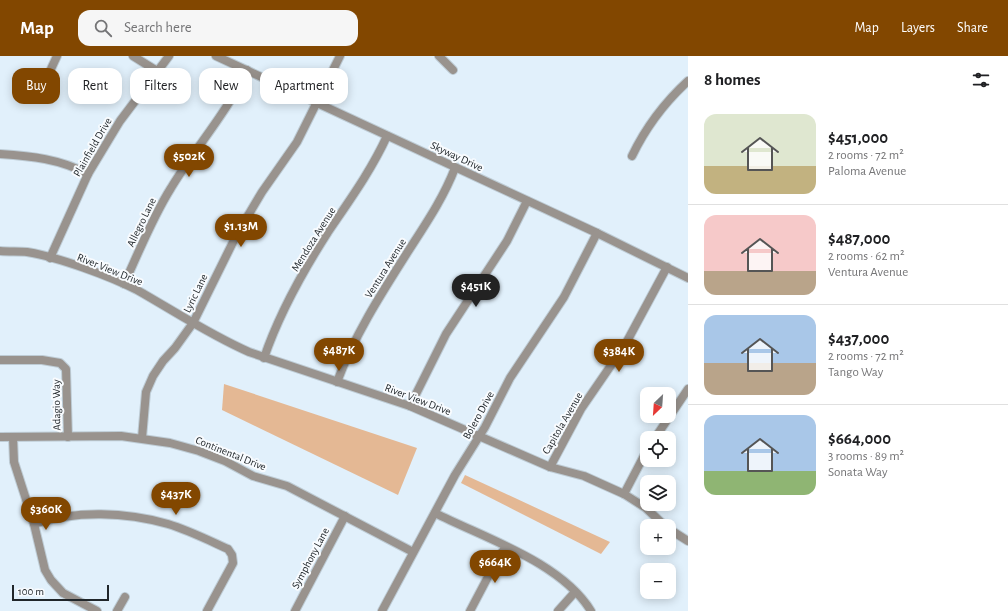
<!DOCTYPE html>
<html lang="en">
<head>
<meta charset="utf-8">
<style>
  :root { --surface:#fff; --page:#f6f6f6; --text:#202124; --muted:#757577; --line:#e0e0e0; --accent:#824700 }
  body { margin:0; font-family:"Alegreya Sans",sans-serif; background:var(--page); color:var(--text); height:100vh; display:flex; flex-direction:column; font-size:15px; white-space:nowrap }
  * { box-sizing:border-box; margin:0 }
  p { font-size:13px; color:var(--muted) }
  .icon { flex:none; width:22px; height:22px; fill:none; stroke:currentColor; stroke-width:2; stroke-linecap:round; stroke-linejoin:round }
  .map { position:relative; flex:1; overflow:hidden }
  .panel { display:flex; flex-direction:column; background:var(--surface); width:320px }
  .panel>* { flex:none }
  .top-card { position:absolute; left:12px; top:12px; width:380px; height:36px; display:flex; gap:8px }
  .needle { width:26px; rotate:205deg }
  .buttons { position:absolute; left:640px; top:331px; display:grid; gap:8px }
  .buttons a { display:grid; place-items:center; width:36px; height:36px; border-radius:8px; background:var(--surface); box-shadow:0 2px 10px #0003; font-size:20px }
  .scale { position:absolute; left:12px; bottom:10px; width:97px; box-sizing:border-box; padding-left:4px; border:2px solid #20262a; border-top:0; font-size:11px; line-height:14px; white-space:nowrap; color:#20262a; -webkit-text-stroke:3px #f8fbfe; paint-order:stroke }
  .price { position:absolute; translate:-50% -34px; padding:0 9px; border-radius:14px; background:var(--accent); color:#fff; font-size:13px; line-height:26px; filter:drop-shadow(0 1px 2px #0008) }
  .price::after { content:''; position:absolute; left:50%; top:24px; width:12px; height:9px; margin-left:-6px; background:inherit; clip-path:polygon(0 0,100% 0,50% 100%) }
  .price.selected { background:#222; color:#fff }
  ul { padding:0; list-style:none }
  li { display:flex; align-items:center; gap:12px; height:100px; padding:0 16px }
  li+li { border-top:1px solid var(--line) }
  li span { display:grid; place-items:center; flex:none; width:112px; height:80px; border-radius:12px; color:#555 }
  li>.icon { margin-inline-start:auto }
  span .icon { width:48px; height:48px; fill:#fffc; stroke-width:1 }
  li b { font-size:17px }
  h2 { display:flex; justify-content:space-between; align-items:center; height:48px; padding:0 16px; font-size:17px }
  .chip { padding:0 14px; border-radius:12px; background:var(--surface); box-shadow:0 2px 10px #0003; font-size:14px; line-height:36px }
  .chip.selected { background:var(--accent); color:#fff }
  header { display:flex; align-items:center; gap:24px; box-sizing:border-box; height:56px; padding:0 20px; background:var(--accent); color:#fff }
  header strong { font-size:19px }
  nav { display:flex; gap:22px; margin-inline-start:auto; font-size:14px }
  .search { width:280px; height:36px; background:var(--page); display:flex; align-items:center; gap:10px; box-sizing:border-box; padding:0 14px; border-radius:12px; color:var(--muted); font-size:15px }
  main { display:flex; flex:1; min-height:0 }
  .map>svg:first-child { display:block }
</style>
</head>
<body>
<header>
<strong>Map</strong>
<div class="search"><svg class="icon" aria-label="search" viewBox="0 0 24 24"><circle cx="10" cy="10" r="6"/><path d="M15 15l6 6"/></svg>Search here</div>
<nav><a>Map</a><a>Layers</a><a>Share</a></nav>
</header>
<main>
<div class="map">
<svg width="688" height="555" viewBox="0 0 688 555">
  <rect width="100%" height="100%" fill="#e1f0fb"/>
  <!-- green -->
  <g fill="#e4b894">
    <polygon points="224,328 417,392 398,439 222,354"/>
    <polygon points="465,419 610,486 601,498 461,427"/>
  </g>
  <g fill="none" stroke-linecap="round" stroke-linejoin="round">
    <defs>
      <g id="minor">
        <polyline points="133,0 157,15"/>
        <polyline points="216,0 597,177 688,222"/>
        <polyline points="439,0 453,14"/>
        <polyline points="51,23 51,13 57,0"/>
        <path d="M 0,98 C 31,100 60,103 88,118"/>
        <path d="M 632,100 C 646,71 664,47 688,25"/>
        <path d="M 0,195 C 9,196 19,195 27,196 C 58,201 110,220 137,234 C 174,255 210,279 249,296 L 410,350 L 550,411 L 584,420 L 624,438 L 646,452 L 665,470"/>
        <polyline points="50,202 88,118 120,65 169,0"/>
        <path d="M 124,228 C 139,196 152,162 171,132 C 195,92 227,57 247,14"/>
        <path d="M 264,302 C 279,258 303,215 328,176 C 349,145 371,115 387,80"/>
        <polyline points="0,304 42,304 60,307 66,313 68,381"/>
        <path d="M 337,326 C 354,280 381,238 407,197 C 425,169 443,143 455,112"/>
        <polyline points="410,350 446,278 507,185 527,145"/>
        <polyline points="0,381 121,380 170,387 199,395 225,405 253,420 287,430 413,496"/>
        <polyline points="13,381 14,406 34,468 45,514 51,524 63,537 97,555"/>
        <polyline points="142,382 146,336 153,320 163,305 175,292 193,267 237,178 262,136 297,86 340,0"/>
        <polyline points="655,382 688,333"/>
        <polyline points="550,411 581,353 625,289 667,211"/>
        <polyline points="624,438 647,394"/>
        <path d="M 435,457 C 484,482 561,506 591,555"/>
        <path d="M 34,468 C 76,454 126,456 168,468 C 188,474 208,484 228,493 L 232,499 L 233,507 L 207,555"/>
        <polyline points="669,473 688,485"/>
        <polyline points="117,555 125,541"/>
        <polyline points="295,555 345,460"/>
        <polyline points="382,555 455,419 485,371 510,322 564,241 597,177"/>
        <polyline points="470,555 499,500 506,491"/>
        <polyline points="558,555 575,536"/>
      </g>
    </defs>
    <!-- minor casing -->
    <use href="#minor" stroke="#beccd5" stroke-width="10"/>
    <!-- minor -->
    <use href="#minor" stroke="#99938e" stroke-width="8"/>
  </g>
  <g text-anchor="middle" stroke-width="4" stroke-linejoin="round" paint-order="stroke">
    <!-- street labels -->
    <g font-size="11" fill="#20262a" stroke="#f8fbfe">
      <text transform="translate(92 91) rotate(-60)" y="4">Plainfield Drive</text>
      <text transform="translate(457 100) rotate(25)" y="4">Skyway Drive</text>
      <text transform="translate(141 166) rotate(-64)" y="4">Allegro Lane</text>
      <text transform="translate(313 183) rotate(-58)" y="4">Mendoza Avenue</text>
      <text transform="translate(385 212) rotate(-58)" y="4">Ventura Avenue</text>
      <text transform="translate(110 213) rotate(22)" y="4">River View Drive</text>
      <text transform="translate(195 237) rotate(-64)" y="4">Lyric Lane</text>
      <text transform="translate(418 343) rotate(21)" y="4">River View Drive</text>
      <text transform="translate(56 349) rotate(-91)" y="4">Adagio Way</text>
      <text transform="translate(478 359) rotate(-61)" y="4">Bolero Drive</text>
      <text transform="translate(562 367) rotate(-60)" y="4">Capitola Avenue</text>
      <text transform="translate(231 397) rotate(22)" y="4">Continental Drive</text>
      <text transform="translate(310 502) rotate(-62)" y="4">Symphony Lane</text>
    </g>
  </g>
</svg>
<div class="buttons">
<a><svg class="needle" viewBox="-14 -14 28 28"><path d="M0-13l5 13h-10z" fill="#e53935"/><path d="M0 13l5-13h-10z" fill="#757577"/></svg></a>
<a><svg class="icon" aria-label="locate" viewBox="0 0 24 24"><circle cx="12" cy="12" r="6"/><path d="M12 2v4M12 18v4M2 12h4M18 12h4"/></svg></a>
<a><svg class="icon" aria-label="layers" viewBox="0 0 24 24"><path d="M12 4l9 5-9 5-9-5zM3 14l9 5 9-5"/></svg></a>
<a>+</a>
<a>−</a>
</div>
<div class="scale">100 m</div>
<b class="price" style="left:189px;top:122px">$502K</b>
<b class="price" style="left:241px;top:192px">$1.13M</b>
<b class="price selected" style="left:476px;top:252px">$451K</b>
<b class="price" style="left:339px;top:316px">$487K</b>
<b class="price" style="left:619px;top:317px">$384K</b>
<b class="price" style="left:176px;top:460px">$437K</b>
<b class="price" style="left:46px;top:475px">$360K</b>
<b class="price" style="left:495px;top:528px">$664K</b>
<div class="top-card">
<a class="chip selected">Buy</a>
<a class="chip">Rent</a>
<a class="chip">Filters</a>
<a class="chip">New</a>
<a class="chip">Apartment</a>
</div>
</div>
<section class="panel">
<h2>8 homes<svg class="icon" aria-label="filters" viewBox="0 0 24 24"><path d="M4 7h16M4 17h16"/><circle cx="9" cy="7" r="2"/><circle cx="15" cy="17" r="2"/></svg></h2>
<ul>
<li><span style="background:linear-gradient(#dfe7d0 65%,#c2b280 0)"><svg class="icon" aria-label="home" viewBox="0 0 24 24"><path d="M3 11l9-7 9 7M6 9v11h12V9"/></svg></span><div><b>$451,000</b><p>2 rooms · 72 m²</p><p>Paloma Avenue</p></div></li>
<li><span style="background:linear-gradient(#f6c9c9 70%,#b9a48a 0)"><svg class="icon" aria-label="home" viewBox="0 0 24 24"><path d="M3 11l9-7 9 7M6 9v11h12V9"/></svg></span><div><b>$487,000</b><p>2 rooms · 62 m²</p><p>Ventura Avenue</p></div></li>
<li><span style="background:linear-gradient(#a9c7e8 60%,#b9a48a 0)"><svg class="icon" aria-label="home" viewBox="0 0 24 24"><path d="M3 11l9-7 9 7M6 9v11h12V9"/></svg></span><div><b>$437,000</b><p>2 rooms · 72 m²</p><p>Tango Way</p></div></li>
<li><span style="background:linear-gradient(#a9c7e8 70%,#8fb573 0)"><svg class="icon" aria-label="home" viewBox="0 0 24 24"><path d="M3 11l9-7 9 7M6 9v11h12V9"/></svg></span><div><b>$664,000</b><p>3 rooms · 89 m²</p><p>Sonata Way</p></div></li>
</ul>
</section>
</main>
</body>
</html>
